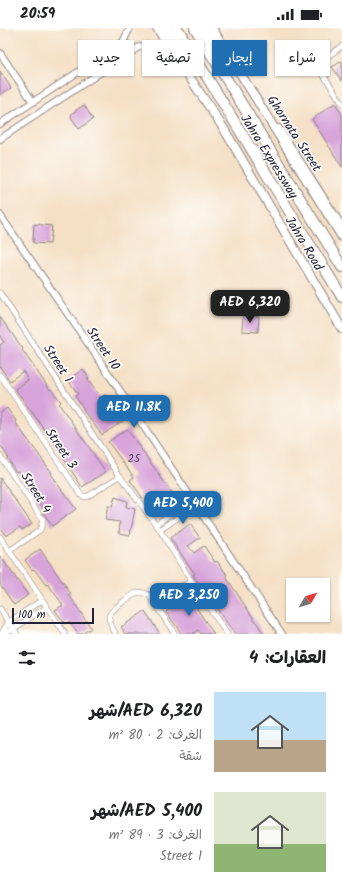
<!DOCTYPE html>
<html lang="ar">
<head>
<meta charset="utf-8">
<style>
  :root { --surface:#fff; --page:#f2f2f2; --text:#202124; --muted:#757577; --accent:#1f6fb2 }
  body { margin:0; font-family:Kalam,"Playpen Sans Arabic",sans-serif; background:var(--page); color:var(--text); direction:rtl; height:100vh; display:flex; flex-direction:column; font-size:15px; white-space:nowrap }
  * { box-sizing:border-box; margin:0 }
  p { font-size:13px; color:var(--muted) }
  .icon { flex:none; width:22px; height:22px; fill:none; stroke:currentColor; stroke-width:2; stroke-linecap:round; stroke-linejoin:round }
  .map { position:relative; height:606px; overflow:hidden; direction:ltr }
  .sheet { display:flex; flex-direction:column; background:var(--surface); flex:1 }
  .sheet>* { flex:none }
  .banner { position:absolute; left:12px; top:12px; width:318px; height:36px; direction:rtl; display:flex; gap:8px }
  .needle { width:26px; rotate:52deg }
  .fabs { position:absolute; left:286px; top:550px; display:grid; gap:8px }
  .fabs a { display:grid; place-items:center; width:44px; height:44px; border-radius:0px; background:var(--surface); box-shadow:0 1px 3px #0004; font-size:20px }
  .scale { position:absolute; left:12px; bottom:10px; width:82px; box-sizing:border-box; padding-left:4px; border:2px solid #22223b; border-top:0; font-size:11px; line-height:14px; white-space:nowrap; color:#22223b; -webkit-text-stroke:3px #fdfcf7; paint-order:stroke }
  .price { position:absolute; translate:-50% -34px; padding:0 9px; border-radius:8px; background:var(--accent); color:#fff; font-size:13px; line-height:26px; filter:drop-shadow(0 1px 2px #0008) }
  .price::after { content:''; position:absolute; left:50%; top:24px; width:12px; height:9px; margin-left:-6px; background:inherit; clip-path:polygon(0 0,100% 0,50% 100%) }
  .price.on { background:#222; color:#fff }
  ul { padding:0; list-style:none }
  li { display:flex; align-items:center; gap:12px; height:100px; padding:0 16px }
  li span { display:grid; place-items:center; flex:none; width:112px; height:80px; border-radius:0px; color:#555 }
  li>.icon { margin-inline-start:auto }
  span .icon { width:48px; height:48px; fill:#fffc; stroke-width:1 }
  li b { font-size:17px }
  h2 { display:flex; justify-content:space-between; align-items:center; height:48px; padding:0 16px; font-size:17px }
  .chip { padding:0 14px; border-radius:0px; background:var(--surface); box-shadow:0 1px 3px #0004; font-size:14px; line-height:36px }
  .chip.on { background:var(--accent); color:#fff }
  .status { display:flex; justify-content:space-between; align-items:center; height:28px; padding:0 20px; background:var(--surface); direction:ltr }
  .status svg { height:11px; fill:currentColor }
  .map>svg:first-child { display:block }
</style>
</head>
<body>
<div class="status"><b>20:59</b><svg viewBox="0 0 49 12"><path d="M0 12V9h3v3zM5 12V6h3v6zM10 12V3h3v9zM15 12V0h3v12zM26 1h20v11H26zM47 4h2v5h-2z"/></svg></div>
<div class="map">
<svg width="342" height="606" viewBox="0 0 342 606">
  <rect width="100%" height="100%" fill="#fdfcf7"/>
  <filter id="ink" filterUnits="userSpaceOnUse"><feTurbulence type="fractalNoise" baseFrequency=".025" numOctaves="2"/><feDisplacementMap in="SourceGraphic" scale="8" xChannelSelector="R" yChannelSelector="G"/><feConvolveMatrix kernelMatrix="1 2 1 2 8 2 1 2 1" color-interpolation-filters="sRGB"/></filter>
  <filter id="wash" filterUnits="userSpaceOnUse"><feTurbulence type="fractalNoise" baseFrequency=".012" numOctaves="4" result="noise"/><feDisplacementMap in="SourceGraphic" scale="16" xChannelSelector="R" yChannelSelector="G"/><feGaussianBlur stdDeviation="0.9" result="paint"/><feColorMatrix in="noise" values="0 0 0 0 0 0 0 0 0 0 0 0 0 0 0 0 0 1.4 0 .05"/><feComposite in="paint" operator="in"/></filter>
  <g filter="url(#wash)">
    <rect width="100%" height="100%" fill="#f5e0c6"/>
    <g id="blocks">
      <!-- building -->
      <g fill="#d7a3da">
        <polygon points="342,33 342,53 332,39"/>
        <polygon points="0,43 11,60 0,67"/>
        <polygon points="335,75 342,86 342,139 312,91"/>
        <polygon points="84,77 93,91 79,101 71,89 72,85"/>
        <polygon points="34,196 52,198 50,216 33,215"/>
        <polygon points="243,287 259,288 258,304 242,303"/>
        <polygon points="0,289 23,321 22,322 50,362 51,361 61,374 59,376 106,444 82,459 62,428 63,427 15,361 28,352 23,343 10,353 0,339 0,317 4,314 0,309"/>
        <polygon points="83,341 89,350 87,351 101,370 105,367 123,393 102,407 83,382 84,381 75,368 78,366 68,352"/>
        <polygon points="7,380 16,393 15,394 52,445 50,446 76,481 52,498 43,484 45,483 18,443 16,444 7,430 8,429 0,417 0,385"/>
        <polygon points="127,401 174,468 163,476 162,474 151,482 130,452 134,449 108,414"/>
        <polygon points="0,450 32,496 22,502 20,499 6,508 0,500"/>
        <polygon points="115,469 127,473 126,479 135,481 130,507 119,505 120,494 105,492 108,478 112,479"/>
        <polygon points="190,496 200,510 188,518 194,525 204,518 215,534 217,533 228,548 226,549 264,606 235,606 207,567 193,547 195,546 170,510"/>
        <polygon points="40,521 71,566 69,567 91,600 82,606 78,606 69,593 65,596 55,582 63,577 48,556 46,557 34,541 32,542 25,532"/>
        <polygon points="0,528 28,567 14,577 0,556"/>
        <polygon points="190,566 199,579 197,581 214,606 201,606 198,602 193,606 182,606 166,584"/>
        <polygon points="145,583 160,606 126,606 121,599"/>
      </g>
    </g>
  </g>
  <g filter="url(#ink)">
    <use href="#blocks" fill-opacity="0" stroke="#8c8180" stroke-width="1"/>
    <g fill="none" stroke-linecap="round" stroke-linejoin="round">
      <defs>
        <g id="minor">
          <polyline points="342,18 324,31 319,36 321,43 342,75"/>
          <polyline points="0,265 120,448 160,502 191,553 227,606"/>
          <polyline points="0,347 81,467 84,469 88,468 120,448"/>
          <polyline points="0,428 43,492 40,502 9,523"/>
          <polyline points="156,496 192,471"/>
          <polyline points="160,502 195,478"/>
          <polyline points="0,509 65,606"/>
          <polyline points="155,576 191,553"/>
          <polyline points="0,581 17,606"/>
          <polyline points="1,606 9,594 42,572"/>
          <polyline points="1,606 13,601 47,579"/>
          <path d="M 116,606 C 113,601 108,594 109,588 C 110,582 131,568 136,565 C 140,563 145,565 149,567 L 175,606"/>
        </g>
        <g id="tertiary">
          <polyline points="123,14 130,18 130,24"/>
          <polyline points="0,25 33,74"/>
          <polyline points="0,96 123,14 130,0"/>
          <polyline points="279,100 342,198"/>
          <path d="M 0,111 L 139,19 C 156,14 164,21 176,33"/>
          <polyline points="0,187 100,333 282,606"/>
        </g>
        <g id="primary">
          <polyline points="157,0 224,101 342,301"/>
          <polyline points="212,0 342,209"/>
        </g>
        <g id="motorway">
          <polyline points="166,0 194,37"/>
          <polyline points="177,0 342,269"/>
          <polyline points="195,0 342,239"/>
          <polyline points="203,0 214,19"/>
        </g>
      </defs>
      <!-- minor casing -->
      <use href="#minor" stroke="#8c8180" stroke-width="6"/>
      <!-- tertiary casing -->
      <use href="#tertiary" stroke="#8c8180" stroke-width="8"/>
      <!-- primary casing -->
      <use href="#primary" stroke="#8c8180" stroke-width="10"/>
      <!-- motorway casing -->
      <use href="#motorway" stroke="#8c8180" stroke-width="12"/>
      <!-- minor -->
      <use href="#minor" stroke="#fff" stroke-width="5"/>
      <!-- tertiary -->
      <use href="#tertiary" stroke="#fff" stroke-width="6"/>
      <!-- primary -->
      <use href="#primary" stroke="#fff" stroke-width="8"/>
      <!-- motorway -->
      <use href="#motorway" stroke="#fff" stroke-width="10"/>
    </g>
  </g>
  <g text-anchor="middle" stroke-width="3.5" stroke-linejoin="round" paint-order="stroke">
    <!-- number labels -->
    <g font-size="11" fill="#4f4263">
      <text x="134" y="434">25</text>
    </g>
    <!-- street labels -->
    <g font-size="13" fill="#22223b" stroke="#fdfcf7">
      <text transform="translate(295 105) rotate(57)" y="5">Ghornata Street</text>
      <text transform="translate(270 128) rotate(58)" y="5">Jahra Expressway</text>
      <text transform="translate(305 215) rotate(59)" y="5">Jahra Road</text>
      <text transform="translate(104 320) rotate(56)" y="5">Street 10</text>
      <text transform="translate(59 335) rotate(57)" y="5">Street 1</text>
      <text transform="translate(62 420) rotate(56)" y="5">Street 3</text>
      <text transform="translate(37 464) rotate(58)" y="5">Street 4</text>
    </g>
  </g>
</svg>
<div class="fabs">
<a><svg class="needle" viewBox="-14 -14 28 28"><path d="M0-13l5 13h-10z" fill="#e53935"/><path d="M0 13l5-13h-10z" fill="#757577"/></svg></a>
</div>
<div class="scale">100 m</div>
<b class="price on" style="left:250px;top:296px">AED 6,320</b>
<b class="price" style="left:134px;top:401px">AED 11.8K</b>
<b class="price" style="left:183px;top:497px">AED 5,400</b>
<b class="price" style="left:189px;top:589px">AED 3,250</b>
<div class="banner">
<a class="chip">شراء</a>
<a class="chip on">إيجار</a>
<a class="chip">تصفية</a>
<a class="chip">جديد</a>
</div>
</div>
<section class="sheet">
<h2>العقارات: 4<svg class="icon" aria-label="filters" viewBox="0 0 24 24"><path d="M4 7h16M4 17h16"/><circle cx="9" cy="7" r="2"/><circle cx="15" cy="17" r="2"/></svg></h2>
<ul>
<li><span style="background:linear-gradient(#bfe0f5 60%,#b9a48a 0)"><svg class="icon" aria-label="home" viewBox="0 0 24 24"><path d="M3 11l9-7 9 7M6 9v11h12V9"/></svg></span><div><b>AED 6,320/شهر</b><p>الغرف: 2 · 80 m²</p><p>شقة</p></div></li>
<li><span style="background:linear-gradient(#dfe7d0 65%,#8fb573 0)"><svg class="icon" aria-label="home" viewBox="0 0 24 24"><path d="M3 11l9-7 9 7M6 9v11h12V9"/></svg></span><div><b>AED 5,400/شهر</b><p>الغرف: 3 · 89 m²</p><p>Street 1</p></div></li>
</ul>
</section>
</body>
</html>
